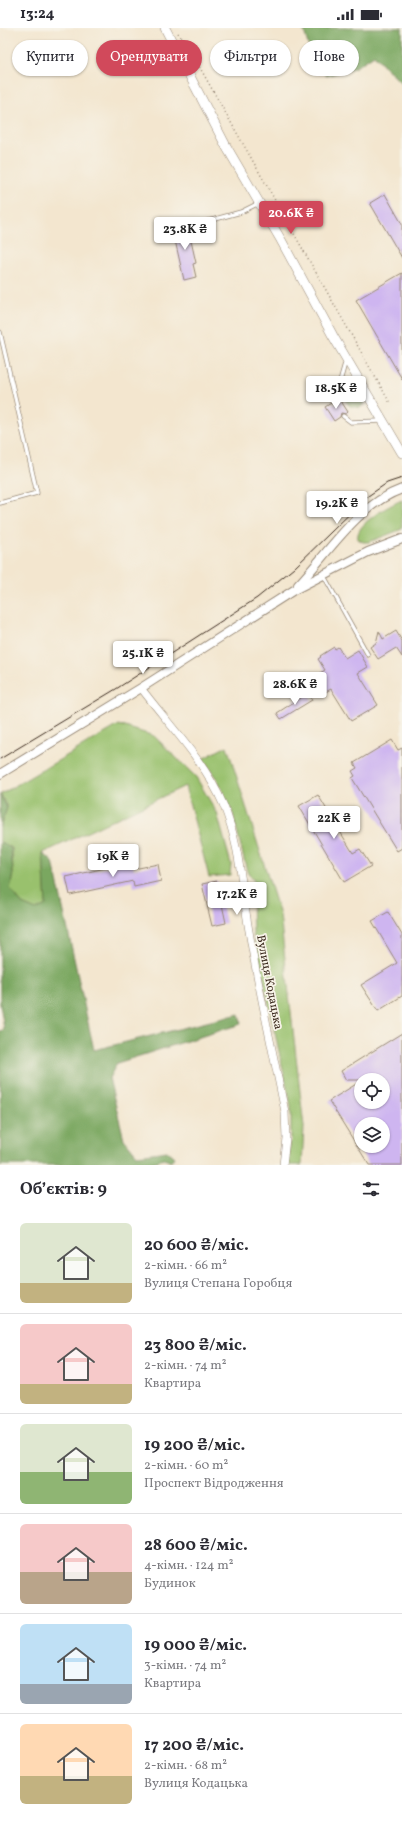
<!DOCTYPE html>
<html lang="uk">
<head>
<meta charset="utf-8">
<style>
  :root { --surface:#fff; --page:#f2f2f3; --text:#2b2b33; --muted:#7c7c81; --line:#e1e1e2; --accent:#d1495b }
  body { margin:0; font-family:Vollkorn,serif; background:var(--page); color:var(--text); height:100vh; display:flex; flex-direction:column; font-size:15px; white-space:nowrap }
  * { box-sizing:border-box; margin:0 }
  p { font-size:13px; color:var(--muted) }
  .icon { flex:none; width:22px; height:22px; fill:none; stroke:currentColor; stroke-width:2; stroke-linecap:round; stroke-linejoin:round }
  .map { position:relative; height:1137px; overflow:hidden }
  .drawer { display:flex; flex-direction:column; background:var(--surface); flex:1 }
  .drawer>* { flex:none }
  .top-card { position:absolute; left:12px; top:12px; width:378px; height:36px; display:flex; gap:8px }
  .controls { position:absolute; left:354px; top:1045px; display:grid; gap:8px }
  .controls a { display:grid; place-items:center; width:36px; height:36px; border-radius:50%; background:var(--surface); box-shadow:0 1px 3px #0004; font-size:20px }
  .price { position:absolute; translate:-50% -34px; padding:0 9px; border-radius:4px; background:#fff; color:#222; font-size:13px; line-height:26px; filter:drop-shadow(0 1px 2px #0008) }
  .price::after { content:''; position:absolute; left:50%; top:24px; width:12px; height:9px; margin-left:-6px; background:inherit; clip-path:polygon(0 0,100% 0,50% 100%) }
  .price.selected { background:var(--accent); color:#fff }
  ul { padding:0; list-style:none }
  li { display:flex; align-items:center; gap:12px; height:100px; padding:0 20px }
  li+li { border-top:1px solid var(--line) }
  li span { display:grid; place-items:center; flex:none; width:112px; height:80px; border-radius:6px; color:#555 }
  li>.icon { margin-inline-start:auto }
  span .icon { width:48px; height:48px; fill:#fffc; stroke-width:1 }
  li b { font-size:17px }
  h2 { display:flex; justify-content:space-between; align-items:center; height:48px; padding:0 20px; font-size:17px }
  .chip { padding:0 14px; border-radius:18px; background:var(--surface); box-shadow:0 1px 3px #0004; font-size:14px; line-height:36px }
  .chip.selected { background:var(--accent); color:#fff }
  .status { display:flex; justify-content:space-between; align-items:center; height:28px; padding:0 20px; background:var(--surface); direction:ltr }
  .status svg { height:11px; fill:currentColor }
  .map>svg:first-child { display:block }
</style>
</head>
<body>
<div class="status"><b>13:24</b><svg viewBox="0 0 49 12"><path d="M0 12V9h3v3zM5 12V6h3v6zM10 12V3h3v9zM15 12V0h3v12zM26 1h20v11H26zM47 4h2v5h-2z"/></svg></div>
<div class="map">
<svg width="402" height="1137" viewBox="0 0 402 1137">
  <rect width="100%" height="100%" fill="#f7f3e8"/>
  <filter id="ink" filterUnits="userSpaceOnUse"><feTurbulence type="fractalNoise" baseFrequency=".025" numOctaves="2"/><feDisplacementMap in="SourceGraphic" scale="8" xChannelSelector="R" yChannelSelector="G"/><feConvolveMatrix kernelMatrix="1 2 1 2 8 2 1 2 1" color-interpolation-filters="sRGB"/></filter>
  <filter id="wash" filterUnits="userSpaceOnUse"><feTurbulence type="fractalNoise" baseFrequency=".012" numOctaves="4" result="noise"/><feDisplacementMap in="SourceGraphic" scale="16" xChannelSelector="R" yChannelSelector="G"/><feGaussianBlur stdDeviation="0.9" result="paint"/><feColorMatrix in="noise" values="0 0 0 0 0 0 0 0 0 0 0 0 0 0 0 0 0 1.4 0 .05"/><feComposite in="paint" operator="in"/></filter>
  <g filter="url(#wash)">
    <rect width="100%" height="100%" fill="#f3e6cf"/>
    <!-- green -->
    <g fill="#99c16d" stroke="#6a7646">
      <path d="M 348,351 L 354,353 C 359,361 369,372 360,380 L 350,378 C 343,371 344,364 345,354 Z"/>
      <path d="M 402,472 L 402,501 L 369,514 L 363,514 L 358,511 C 354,496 390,477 402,472 Z"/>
      <polygon points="119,697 154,708 196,749 217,785 231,836 230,847 209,849 185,758 43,825 46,877 36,882 22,876 10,861 13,845 12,820 0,814 0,799 7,780 1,766"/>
      <polygon points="227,718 280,887 304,1099 302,1137 288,1137 291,1108 291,1078 253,905 252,873 260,862 247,843 233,786 217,751 202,731"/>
    </g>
    <!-- forest -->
    <g fill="#7aa760" stroke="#5a683f">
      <polygon points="303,0 402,0 402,56 374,27 354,40 326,48 311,26"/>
      <polygon points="0,766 7,780 0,799"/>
      <polygon points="0,814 11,820 13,845 10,861 22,876 36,882 46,877 43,825 53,834 94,1022 239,986 241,996 117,1035 109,1050 124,1111 137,1127 167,1123 174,1129 171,1134 164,1131 145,1137 0,1137 1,1135 0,1004 4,1001 0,975"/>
    </g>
    <g id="blocks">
      <!-- building -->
      <g fill="#ceb5f0" fill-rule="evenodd">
        <polygon points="385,166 402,196 402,230 370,175"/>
        <polygon points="187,195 196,235 193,236 196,249 184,252 172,199"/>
        <polygon points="402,245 402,351 356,272"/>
        <polygon points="339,370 348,384 346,386 341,385 340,389 334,393 325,379 331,375 336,377"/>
        <polygon points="379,603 383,611 396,603 402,613 402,629 396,620 378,631 370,619 376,615"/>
        <polygon points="334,619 335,621 338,619 345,630 358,622 368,639 358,645 378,677 351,693 331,661 322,666 312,650 325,642 318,631 321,629 320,628"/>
        <polygon points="308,665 312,672 281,691 277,685"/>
        <polygon points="392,712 398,722 402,720 402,820 397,823 352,750 355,748 352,743 357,740 354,735"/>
        <polygon points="318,767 353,825 360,821 371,838 344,854 299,778"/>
        <polygon points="132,834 134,841 158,836 161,853 134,859 133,853 70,867 66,849"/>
        <polygon points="217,853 226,895 212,898 202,856"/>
        <polygon points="388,884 402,907 402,968 378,983 361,957 397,935 372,893"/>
        <path d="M 402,1005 L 402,1137 L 369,1137 L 329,1073 L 361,1053 L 361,1074 L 383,1074 L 383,1052 L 346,1052 L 341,1043 ZM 361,1096 L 383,1096 L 383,1118 L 361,1118 Z"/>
      </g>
    </g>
  </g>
  <g filter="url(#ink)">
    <use href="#blocks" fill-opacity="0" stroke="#978876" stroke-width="1"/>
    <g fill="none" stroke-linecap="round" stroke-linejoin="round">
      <defs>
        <g id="service">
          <polyline points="190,198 241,184 259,175"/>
          <polyline points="0,304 37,465 0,475"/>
          <polyline points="334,374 346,332"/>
          <polyline points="343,388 351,394 382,393"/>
          <polyline points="324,548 368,627"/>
        </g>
        <path id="minor" d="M 141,660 C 169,697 204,732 223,776 C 241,820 241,857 249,903 C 259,964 273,1024 285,1084 L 286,1110 L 283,1137"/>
        <g id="tertiary">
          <path d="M 298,557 C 330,523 357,477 402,461"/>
          <polyline points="0,746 141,660 294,562 368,524 402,511"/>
        </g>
        <polyline id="secondary" points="165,0 226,118 281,212 333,308 402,425"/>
      </defs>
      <!-- service casing -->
      <use href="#service" stroke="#978876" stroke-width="5"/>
      <!-- minor casing -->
      <use href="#minor" stroke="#978876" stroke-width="8"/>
      <!-- tertiary casing -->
      <use href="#tertiary" stroke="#978876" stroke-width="10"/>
      <!-- secondary casing -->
      <use href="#secondary" stroke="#978876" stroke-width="10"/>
      <!-- path -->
      <polyline stroke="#978876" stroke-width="1.5" stroke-dasharray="1 3" stroke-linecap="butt" points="178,5 191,24 390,375"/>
      <!-- service -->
      <use href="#service" stroke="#fff" stroke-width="3.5"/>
      <!-- minor -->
      <use href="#minor" stroke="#fff" stroke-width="7"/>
      <!-- tertiary -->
      <use href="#tertiary" stroke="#fff" stroke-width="8"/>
      <!-- secondary -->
      <use href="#secondary" stroke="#fff" stroke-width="9"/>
      <!-- tram -->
      <polyline stroke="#3b2a1e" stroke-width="1" points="0,731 116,661 257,570 294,540 368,468 387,455 402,450"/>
    </g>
  </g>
  <g text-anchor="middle" stroke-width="3.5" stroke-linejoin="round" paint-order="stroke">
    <!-- street labels -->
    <g font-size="12" fill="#3b2a1e" stroke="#f7f3e8">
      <text transform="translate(270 954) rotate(79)" y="4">Вулиця Кодацька</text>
    </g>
  </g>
</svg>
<div class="controls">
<a><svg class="icon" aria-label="locate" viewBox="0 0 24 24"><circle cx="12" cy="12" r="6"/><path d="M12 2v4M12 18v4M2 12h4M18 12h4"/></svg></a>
<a><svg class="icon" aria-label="layers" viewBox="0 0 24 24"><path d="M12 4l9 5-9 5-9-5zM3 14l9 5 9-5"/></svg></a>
</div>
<b class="price selected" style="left:291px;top:207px">20.6K ₴</b>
<b class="price" style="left:185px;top:223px">23.8K ₴</b>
<b class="price" style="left:336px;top:382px">18.5K ₴</b>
<b class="price" style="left:337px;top:497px">19.2K ₴</b>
<b class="price" style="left:143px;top:647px">25.1K ₴</b>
<b class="price" style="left:295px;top:678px">28.6K ₴</b>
<b class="price" style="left:334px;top:812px">22K ₴</b>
<b class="price" style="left:113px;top:850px">19K ₴</b>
<b class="price" style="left:237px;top:888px">17.2K ₴</b>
<div class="top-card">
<a class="chip">Купити</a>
<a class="chip selected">Орендувати</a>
<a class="chip">Фільтри</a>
<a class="chip">Нове</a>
</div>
</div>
<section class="drawer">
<h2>Об’єктів: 9<svg class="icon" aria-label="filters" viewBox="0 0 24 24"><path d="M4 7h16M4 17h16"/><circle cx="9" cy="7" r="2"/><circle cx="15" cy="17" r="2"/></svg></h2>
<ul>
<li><span style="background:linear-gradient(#dfe7d0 75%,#c2b280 0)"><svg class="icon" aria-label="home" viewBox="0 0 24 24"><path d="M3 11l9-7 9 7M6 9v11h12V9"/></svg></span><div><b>20 600 ₴/міс.</b><p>2-кімн. · 66 m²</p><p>Вулиця Степана Горобця</p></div></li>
<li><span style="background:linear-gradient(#f6c9c9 75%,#c2b280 0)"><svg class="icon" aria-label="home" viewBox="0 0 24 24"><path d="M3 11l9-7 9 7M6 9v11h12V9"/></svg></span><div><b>23 800 ₴/міс.</b><p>2-кімн. · 74 m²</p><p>Квартира</p></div></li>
<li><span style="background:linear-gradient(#dfe7d0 60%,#8fb573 0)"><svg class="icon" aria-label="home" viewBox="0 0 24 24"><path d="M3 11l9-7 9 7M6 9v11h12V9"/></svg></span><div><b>19 200 ₴/міс.</b><p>2-кімн. · 60 m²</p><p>Проспект Відродження</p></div></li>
<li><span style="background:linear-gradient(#f6c9c9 60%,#b9a48a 0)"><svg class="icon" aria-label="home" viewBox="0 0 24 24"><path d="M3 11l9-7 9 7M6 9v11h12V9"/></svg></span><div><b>28 600 ₴/міс.</b><p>4-кімн. · 124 m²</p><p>Будинок</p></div></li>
<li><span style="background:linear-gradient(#bfe0f5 75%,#9aa5b1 0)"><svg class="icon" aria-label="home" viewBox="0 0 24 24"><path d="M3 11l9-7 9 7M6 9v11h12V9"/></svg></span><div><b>19 000 ₴/міс.</b><p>3-кімн. · 74 m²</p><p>Квартира</p></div></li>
<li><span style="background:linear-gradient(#ffd9b3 65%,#c2b280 0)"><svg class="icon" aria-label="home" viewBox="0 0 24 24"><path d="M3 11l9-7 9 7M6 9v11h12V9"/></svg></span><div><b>17 200 ₴/міс.</b><p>2-кімн. · 68 m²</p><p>Вулиця Кодацька</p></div></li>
</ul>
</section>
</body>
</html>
